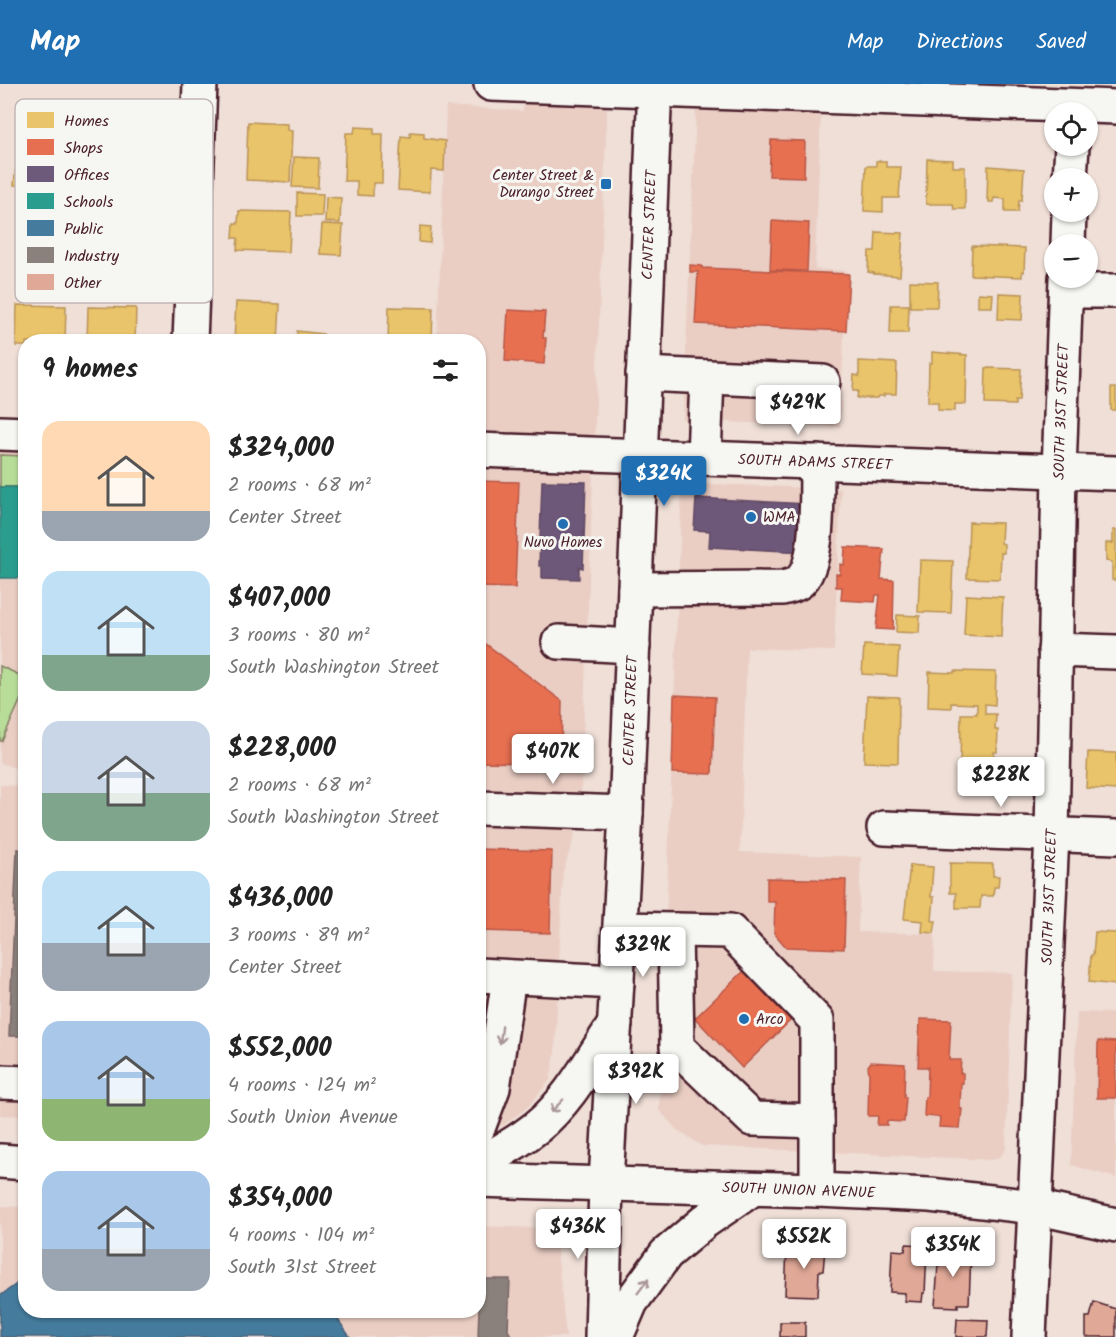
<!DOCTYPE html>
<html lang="en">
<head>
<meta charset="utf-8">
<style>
  :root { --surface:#fff; --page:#f2f2f2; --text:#222; --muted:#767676; --accent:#1f6fb2 }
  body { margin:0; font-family:Kalam,sans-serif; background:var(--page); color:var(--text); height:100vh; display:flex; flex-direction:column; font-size:22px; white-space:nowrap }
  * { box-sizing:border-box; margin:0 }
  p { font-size:20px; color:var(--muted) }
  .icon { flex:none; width:33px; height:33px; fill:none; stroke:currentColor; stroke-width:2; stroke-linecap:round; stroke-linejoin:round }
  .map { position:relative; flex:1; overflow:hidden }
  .panel { position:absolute; left:18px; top:250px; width:468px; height:984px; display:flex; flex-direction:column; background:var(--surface); border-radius:24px; box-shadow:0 2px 4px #0004 }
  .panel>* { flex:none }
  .fabs { position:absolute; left:1044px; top:18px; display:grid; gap:12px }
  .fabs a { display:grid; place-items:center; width:54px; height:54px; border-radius:50%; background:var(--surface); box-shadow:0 2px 4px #0004; font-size:30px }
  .price { position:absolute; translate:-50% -51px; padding:0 14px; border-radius:6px; background:#fff; color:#222; font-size:20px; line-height:39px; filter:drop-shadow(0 2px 3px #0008) }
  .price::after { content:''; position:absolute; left:50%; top:36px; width:18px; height:14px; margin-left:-9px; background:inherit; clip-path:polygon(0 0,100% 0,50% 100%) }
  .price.current { background:var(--accent); color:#fff }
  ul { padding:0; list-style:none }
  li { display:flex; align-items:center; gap:18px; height:150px; padding:0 24px }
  li span { display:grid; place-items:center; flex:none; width:168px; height:120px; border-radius:18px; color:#555 }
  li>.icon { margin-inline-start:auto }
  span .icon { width:72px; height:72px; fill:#fffc; stroke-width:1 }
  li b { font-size:26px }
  h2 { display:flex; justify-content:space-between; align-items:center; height:72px; padding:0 24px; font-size:26px }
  header { display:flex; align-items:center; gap:36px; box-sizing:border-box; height:84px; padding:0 30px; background:var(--accent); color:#fff }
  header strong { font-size:28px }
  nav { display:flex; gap:33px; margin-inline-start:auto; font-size:21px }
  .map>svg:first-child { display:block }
</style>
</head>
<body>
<header>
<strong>Map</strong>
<nav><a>Map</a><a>Directions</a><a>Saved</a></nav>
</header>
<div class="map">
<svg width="1116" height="1253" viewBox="0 0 1116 1253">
  <rect width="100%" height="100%" fill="#efdfd7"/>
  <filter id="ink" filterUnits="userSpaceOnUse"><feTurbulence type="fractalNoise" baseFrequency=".0167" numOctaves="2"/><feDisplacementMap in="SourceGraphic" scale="12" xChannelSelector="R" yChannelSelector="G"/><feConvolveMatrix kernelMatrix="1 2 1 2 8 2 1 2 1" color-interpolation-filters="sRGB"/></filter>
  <g filter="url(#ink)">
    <!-- built -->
    <g fill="#eacec4">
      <polygon points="524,0 608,0 580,734 563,788 555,970 550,996 529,1022 504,1041 479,1046 478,258 437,258 446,22 523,27"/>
      <polygon points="697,0 822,0 815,185 847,187 840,343 683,336"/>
      <polygon points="0,349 25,350 25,687 0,679"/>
      <polygon points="682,399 841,405 834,567 747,564 740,768 861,773 858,848 935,850 934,887 1012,889 1006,1064 1001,1072 993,1076 702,1062 677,1046 659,1026"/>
      <polygon points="0,701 25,702 25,1032 0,1031"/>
      <polygon points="1077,928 1116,929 1116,1094 1071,1081"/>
      <polygon points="0,1122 25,1123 26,1227 478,1227 479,1142 539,1144 556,1156 566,1253 0,1253"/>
    </g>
    <!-- green -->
    <g fill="#b8dd98" stroke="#817e62" stroke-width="1.5">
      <polygon points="0,371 25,372 25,403 0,403"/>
      <polygon points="0,582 26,594 25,606 2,657 0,657"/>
    </g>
    <!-- homes -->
    <g fill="#e9c46a" stroke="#b99257" stroke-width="1.5">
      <polygon points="36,35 49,36 48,42 57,42 53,83 56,83 55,104 14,101 16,81 26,81 26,74 24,73 26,40 35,41"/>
      <polygon points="248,38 287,40 287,46 292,47 290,98 246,96"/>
      <polygon points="355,43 374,44 374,50 383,50 382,99 373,99 373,112 357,111 357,97 344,97 346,49 354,49"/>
      <polygon points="410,48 424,49 424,54 445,57 444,87 431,86 430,108 398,106 401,52 410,53"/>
      <polygon points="294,73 319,74 318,104 292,103"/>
      <polygon points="927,75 953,76 953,83 965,83 965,125 954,125 953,120 926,120"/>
      <polygon points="876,77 886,77 886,83 901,83 899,114 883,114 883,128 864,127 866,82 876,82"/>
      <polygon points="988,82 1024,85 1022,116 1019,116 1018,128 1005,128 1005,115 994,114 993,118 989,118 989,115 987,115"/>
      <polygon points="297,109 323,110 322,132 297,132"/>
      <polygon points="326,113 341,114 340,139 325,138"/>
      <polygon points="239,127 291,128 289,168 237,166 238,154 233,154 234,139 238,140"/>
      <polygon points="322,140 343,141 341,171 320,170"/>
      <polygon points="420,142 431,143 430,159 419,158"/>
      <polygon points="876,148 903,149 900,192 874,190 874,189 868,188 869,167 875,167"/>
      <polygon points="972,162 1025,164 1024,188 1022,187 1022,193 971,191"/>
      <polygon points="910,197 938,198 937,223 910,223"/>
      <polygon points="978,209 993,210 992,223 978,223"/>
      <polygon points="999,209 1023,210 1022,236 998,235"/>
      <polygon points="236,218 280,220 278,258 234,258"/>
      <polygon points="17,221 66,222 65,258 26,258 26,262 16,262"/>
      <polygon points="891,221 909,221 908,249 890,249"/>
      <polygon points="88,223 136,224 135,258 87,258"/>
      <polygon points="389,223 433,224 432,258 388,258"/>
      <polygon points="297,247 323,250 322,256 335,258 297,258"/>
      <polygon points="932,268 967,271 966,320 955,320 955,327 938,326 938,318 928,318 929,279 932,279"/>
      <polygon points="859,277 897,279 896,310 884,310 884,312 878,312 877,314 857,314 858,307 853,307 854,291 859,292"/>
      <polygon points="986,284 1021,285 1019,317 1015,317 1015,321 985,320"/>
      <rect x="1111" y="304" width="5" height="22"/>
      <polygon points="969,438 1002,439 1001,459 1004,460 1004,469 1001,469 1000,495 967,494"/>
      <polygon points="1113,446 1116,446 1116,496 1112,496 1112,478 1106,477 1106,459 1113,459"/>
      <polygon points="920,476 953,477 951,529 918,528"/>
      <polygon points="966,511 1003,513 1001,553 964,551"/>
      <polygon points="897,531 920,532 919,549 896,548"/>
      <polygon points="864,561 899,563 897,592 862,590"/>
      <polygon points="954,587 996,588 995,621 985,620 985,630 996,630 995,646 998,646 997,668 994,668 994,689 974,688 974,684 960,683 961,630 977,630 977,620 951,619 951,624 928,623 929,588 954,589"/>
      <polygon points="867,612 899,613 898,679 864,678"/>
      <polygon points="1088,668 1116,669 1116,706 1086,704"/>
      <polygon points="950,779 993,780 993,792 999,792 998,803 994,803 993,812 981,812 980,824 956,824 956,809 950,809"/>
      <polygon points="910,781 933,783 931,813 934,813 932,837 936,837 934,849 922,848 923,837 904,835"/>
      <polygon points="1095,848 1116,849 1116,901 1089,898 1091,871 1093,871"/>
    </g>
    <!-- shops -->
    <g fill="#e76f51" stroke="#b85746" stroke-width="1.5">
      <polygon points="771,56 805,57 804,93 769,92"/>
      <polygon points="772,137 809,139 807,187 770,186"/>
      <polygon points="690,181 702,182 702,184 849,190 846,247 695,240 698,188 690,188"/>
      <polygon points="508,226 545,228 543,254 546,254 544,280 505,277"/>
      <polygon points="478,397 519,398 515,504 478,503"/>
      <polygon points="845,463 884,465 881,495 894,496 893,546 876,545 880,511 876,511 875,518 841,516 842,503 836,503 836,490 840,490 840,480 844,481"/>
      <polygon points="478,554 562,617 561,682 538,682 538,679 478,678"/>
      <polygon points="674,611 715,613 712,690 672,689"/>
      <polygon points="478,765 552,767 550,849 478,847"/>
      <polygon points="767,794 846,796 844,865 786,863 774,849 775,818 767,818"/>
      <polygon points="745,886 792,935 742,984 695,934"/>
      <polygon points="920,935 951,936 949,976 961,976 960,989 963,989 963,999 961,999 960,1025 962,1025 960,1044 939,1043 940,1033 924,1032 925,1013 927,1013 928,983 918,983"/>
      <polygon points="1098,957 1116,958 1116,1014 1097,1014"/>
      <polygon points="871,978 905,980 904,1013 906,1013 904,1038 887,1037 887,1041 877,1041 878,1032 868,1032 869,990 868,982"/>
    </g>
    <!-- offices -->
    <g fill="#6d597a" stroke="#624862" stroke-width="1.5">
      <polygon points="542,397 586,398 583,484 579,483 579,495 542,494 542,482 539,482"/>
      <polygon points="696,414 808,420 805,468 709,463 710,447 694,446"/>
    </g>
    <!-- schools -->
    <rect fill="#2a9d8f" stroke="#347771" stroke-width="1.5" x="0" y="403" width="26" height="91"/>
    <!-- public -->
    <polygon fill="#457b9d" stroke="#465f7b" stroke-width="1.5" points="25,1194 26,1227 332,1227 350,1253 0,1253 0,1212"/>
    <!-- industry -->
    <g fill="#8a817c" stroke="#776464" stroke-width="1.5">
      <polygon points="17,765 26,766 26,952 9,952"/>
      <polygon points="480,1195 510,1195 508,1246 512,1253 478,1253"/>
    </g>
    <!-- building -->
    <g fill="#e0a897" stroke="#4a1f2b" stroke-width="1.5">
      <polygon points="797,1159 810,1160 810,1164 825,1165 823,1187 819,1187 818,1212 785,1211 787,1163 797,1163"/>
      <polygon points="906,1160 924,1161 924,1167 927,1167 925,1209 923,1209 922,1218 905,1217 905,1209 890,1208 892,1166 905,1167"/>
      <polygon points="949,1162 962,1163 962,1168 971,1168 969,1220 958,1220 958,1223 935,1222 939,1168 949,1168"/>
      <polygon points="1094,1218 1116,1225 1116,1253 1086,1253 1086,1233 1090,1233"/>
      <polygon points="957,1235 988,1236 987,1253 956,1253"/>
      <rect x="780" y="1238" width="25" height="15"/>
    </g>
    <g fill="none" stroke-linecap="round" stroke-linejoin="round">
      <defs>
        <g id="minor">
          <polyline points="491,0 1116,23"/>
          <polyline points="1070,94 1072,62"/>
          <polyline points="1068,160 1069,128"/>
          <polyline points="1066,207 1116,207"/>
          <polyline points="190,258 200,0"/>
          <polyline points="643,290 823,298"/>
          <polyline points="0,349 26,350"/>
          <polyline points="478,366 1116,389"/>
          <polyline points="704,374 707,293"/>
          <path d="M 635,505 L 782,504 C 787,503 795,501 799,498 C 821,480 816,406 817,378"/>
          <polyline points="559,558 633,562"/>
          <polyline points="1055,566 1116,568"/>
          <polyline points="478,724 626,729"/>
          <polyline points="884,744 1116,753"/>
          <polyline points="620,845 730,847 817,937 817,1106"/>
          <polyline points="675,846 677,963 752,1035 817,1037"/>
          <polyline points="478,891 617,898"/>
          <polyline points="0,998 26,999"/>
          <polyline points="478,1044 493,1004 509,893"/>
          <polyline points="1029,1253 1052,751 1059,387 1066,194"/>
        </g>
        <g id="major">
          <polyline points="0,1077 26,1079"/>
          <path d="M 478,1080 C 499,1069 519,1057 537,1043 C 570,1016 591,975 615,940"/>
          <polyline points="478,1096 817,1106 930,1111 1035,1123 1116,1141"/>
          <polyline points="602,1253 606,1099 626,729 655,0"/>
          <polyline points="616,1253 631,1218 666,1170 705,1137 752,1105"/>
        </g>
      </defs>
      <!-- minor casing -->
      <use href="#minor" stroke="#4a1f2b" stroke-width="38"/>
      <!-- major casing -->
      <use href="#major" stroke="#4a1f2b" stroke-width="38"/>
      <!-- minor -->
      <use href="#minor" stroke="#f6f6f2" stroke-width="33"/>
      <!-- major -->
      <use href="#major" stroke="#f6f6f2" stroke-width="33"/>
    </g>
    <!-- one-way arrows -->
    <defs><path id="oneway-shaft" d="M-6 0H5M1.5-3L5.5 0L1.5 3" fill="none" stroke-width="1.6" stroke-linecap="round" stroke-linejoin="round" transform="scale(1.5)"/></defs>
    <g stroke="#a99598">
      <use href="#oneway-shaft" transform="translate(501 951) rotate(98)"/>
      <use href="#oneway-shaft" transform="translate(557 1022) rotate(134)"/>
      <use href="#oneway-shaft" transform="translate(643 1202) rotate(-53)"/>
    </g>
  </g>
  <!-- markers -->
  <g fill="#1f6fb2" stroke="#f6f6f2" stroke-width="2">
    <rect x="600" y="94" width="12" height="12" rx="3"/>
    <circle cx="751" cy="433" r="6"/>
    <circle cx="563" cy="440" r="6"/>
    <circle cx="744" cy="935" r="6"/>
  </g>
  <g text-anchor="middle" stroke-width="6" stroke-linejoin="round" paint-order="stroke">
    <!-- poi labels -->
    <g font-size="15" fill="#4a1f2b" stroke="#f6f6f2" text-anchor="start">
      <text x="594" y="96" text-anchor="end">Center Street &amp;<tspan x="594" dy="17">Durango Street</tspan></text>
      <text x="763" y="438">WMA</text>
      <text x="563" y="463" text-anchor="middle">Nuvo Homes</text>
      <text x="756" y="940">Arco</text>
    </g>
    <!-- street labels -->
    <g font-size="15" fill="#4a1f2b" stroke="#f6f6f2">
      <text transform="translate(649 141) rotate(-88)" y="5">CENTER STREET</text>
      <text transform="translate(1061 328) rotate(-88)" y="5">SOUTH 31ST STREET</text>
      <text transform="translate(815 378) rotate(2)" y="5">SOUTH ADAMS STREET</text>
      <text transform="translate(630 627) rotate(-88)" y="5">CENTER STREET</text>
      <text transform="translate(1049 813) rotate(-88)" y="5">SOUTH 31ST STREET</text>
      <text transform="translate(799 1106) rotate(2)" y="5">SOUTH UNION AVENUE</text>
    </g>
  </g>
  <!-- legend -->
  <rect x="15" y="15" width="198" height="204" rx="9" fill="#f6f6f2" stroke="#c2b6b6" stroke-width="1.5"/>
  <rect x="27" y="28" width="27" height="16" fill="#e9c46a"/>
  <rect x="27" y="55" width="27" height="16" fill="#e76f51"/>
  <rect x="27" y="82" width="27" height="16" fill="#6d597a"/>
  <rect x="27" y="109" width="27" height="16" fill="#2a9d8f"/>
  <rect x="27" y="136" width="27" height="16" fill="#457b9d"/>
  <rect x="27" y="163" width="27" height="16" fill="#8a817c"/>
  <rect x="27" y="190" width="27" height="16" fill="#e0a897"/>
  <g font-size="16" fill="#4a1f2b">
    <text x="64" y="42">Homes</text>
    <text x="64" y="69">Shops</text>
    <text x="64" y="96">Offices</text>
    <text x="64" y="123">Schools</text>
    <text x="64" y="150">Public</text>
    <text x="64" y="177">Industry</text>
    <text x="64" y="204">Other</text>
  </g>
</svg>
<div class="fabs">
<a><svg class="icon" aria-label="locate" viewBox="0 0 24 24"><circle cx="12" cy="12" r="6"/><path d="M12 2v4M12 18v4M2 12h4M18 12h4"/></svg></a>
<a>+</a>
<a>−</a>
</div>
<b class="price" style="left:798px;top:352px">$429K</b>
<b class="price current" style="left:664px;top:423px">$324K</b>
<b class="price" style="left:553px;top:701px">$407K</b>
<b class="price" style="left:1001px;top:724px">$228K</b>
<b class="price" style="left:643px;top:894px">$329K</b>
<b class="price" style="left:636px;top:1021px">$392K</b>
<b class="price" style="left:578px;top:1176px">$436K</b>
<b class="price" style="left:804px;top:1186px">$552K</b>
<b class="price" style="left:953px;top:1194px">$354K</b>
<section class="panel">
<h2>9 homes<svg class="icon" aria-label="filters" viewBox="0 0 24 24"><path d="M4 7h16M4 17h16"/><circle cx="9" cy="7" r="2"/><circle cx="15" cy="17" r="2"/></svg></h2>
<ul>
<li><span style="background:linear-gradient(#ffd9b3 75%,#9aa5b1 0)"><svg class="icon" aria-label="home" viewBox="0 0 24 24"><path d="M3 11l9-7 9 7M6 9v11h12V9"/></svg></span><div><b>$324,000</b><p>2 rooms · 68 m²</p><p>Center Street</p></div></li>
<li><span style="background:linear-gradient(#bfe0f5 70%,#7fa58c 0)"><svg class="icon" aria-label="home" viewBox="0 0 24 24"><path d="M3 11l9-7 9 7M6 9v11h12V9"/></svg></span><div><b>$407,000</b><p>3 rooms · 80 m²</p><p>South Washington Street</p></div></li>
<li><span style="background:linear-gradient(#c9d6e8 60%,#7fa58c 0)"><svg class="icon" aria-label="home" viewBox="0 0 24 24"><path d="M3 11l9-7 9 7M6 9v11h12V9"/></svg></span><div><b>$228,000</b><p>2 rooms · 68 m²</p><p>South Washington Street</p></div></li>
<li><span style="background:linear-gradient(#bfe0f5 60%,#9aa5b1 0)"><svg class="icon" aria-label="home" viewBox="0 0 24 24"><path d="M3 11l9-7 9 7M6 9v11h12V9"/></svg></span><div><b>$436,000</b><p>3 rooms · 89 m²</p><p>Center Street</p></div></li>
<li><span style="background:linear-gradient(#a9c7e8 65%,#8fb573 0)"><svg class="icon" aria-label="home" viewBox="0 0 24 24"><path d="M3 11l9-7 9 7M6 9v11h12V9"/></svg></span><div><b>$552,000</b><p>4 rooms · 124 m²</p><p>South Union Avenue</p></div></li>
<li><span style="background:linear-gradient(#a9c7e8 65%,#9aa5b1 0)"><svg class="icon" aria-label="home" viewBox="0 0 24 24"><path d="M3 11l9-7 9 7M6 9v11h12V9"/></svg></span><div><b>$354,000</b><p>4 rooms · 104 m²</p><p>South 31st Street</p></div></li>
</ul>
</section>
</div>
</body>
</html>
